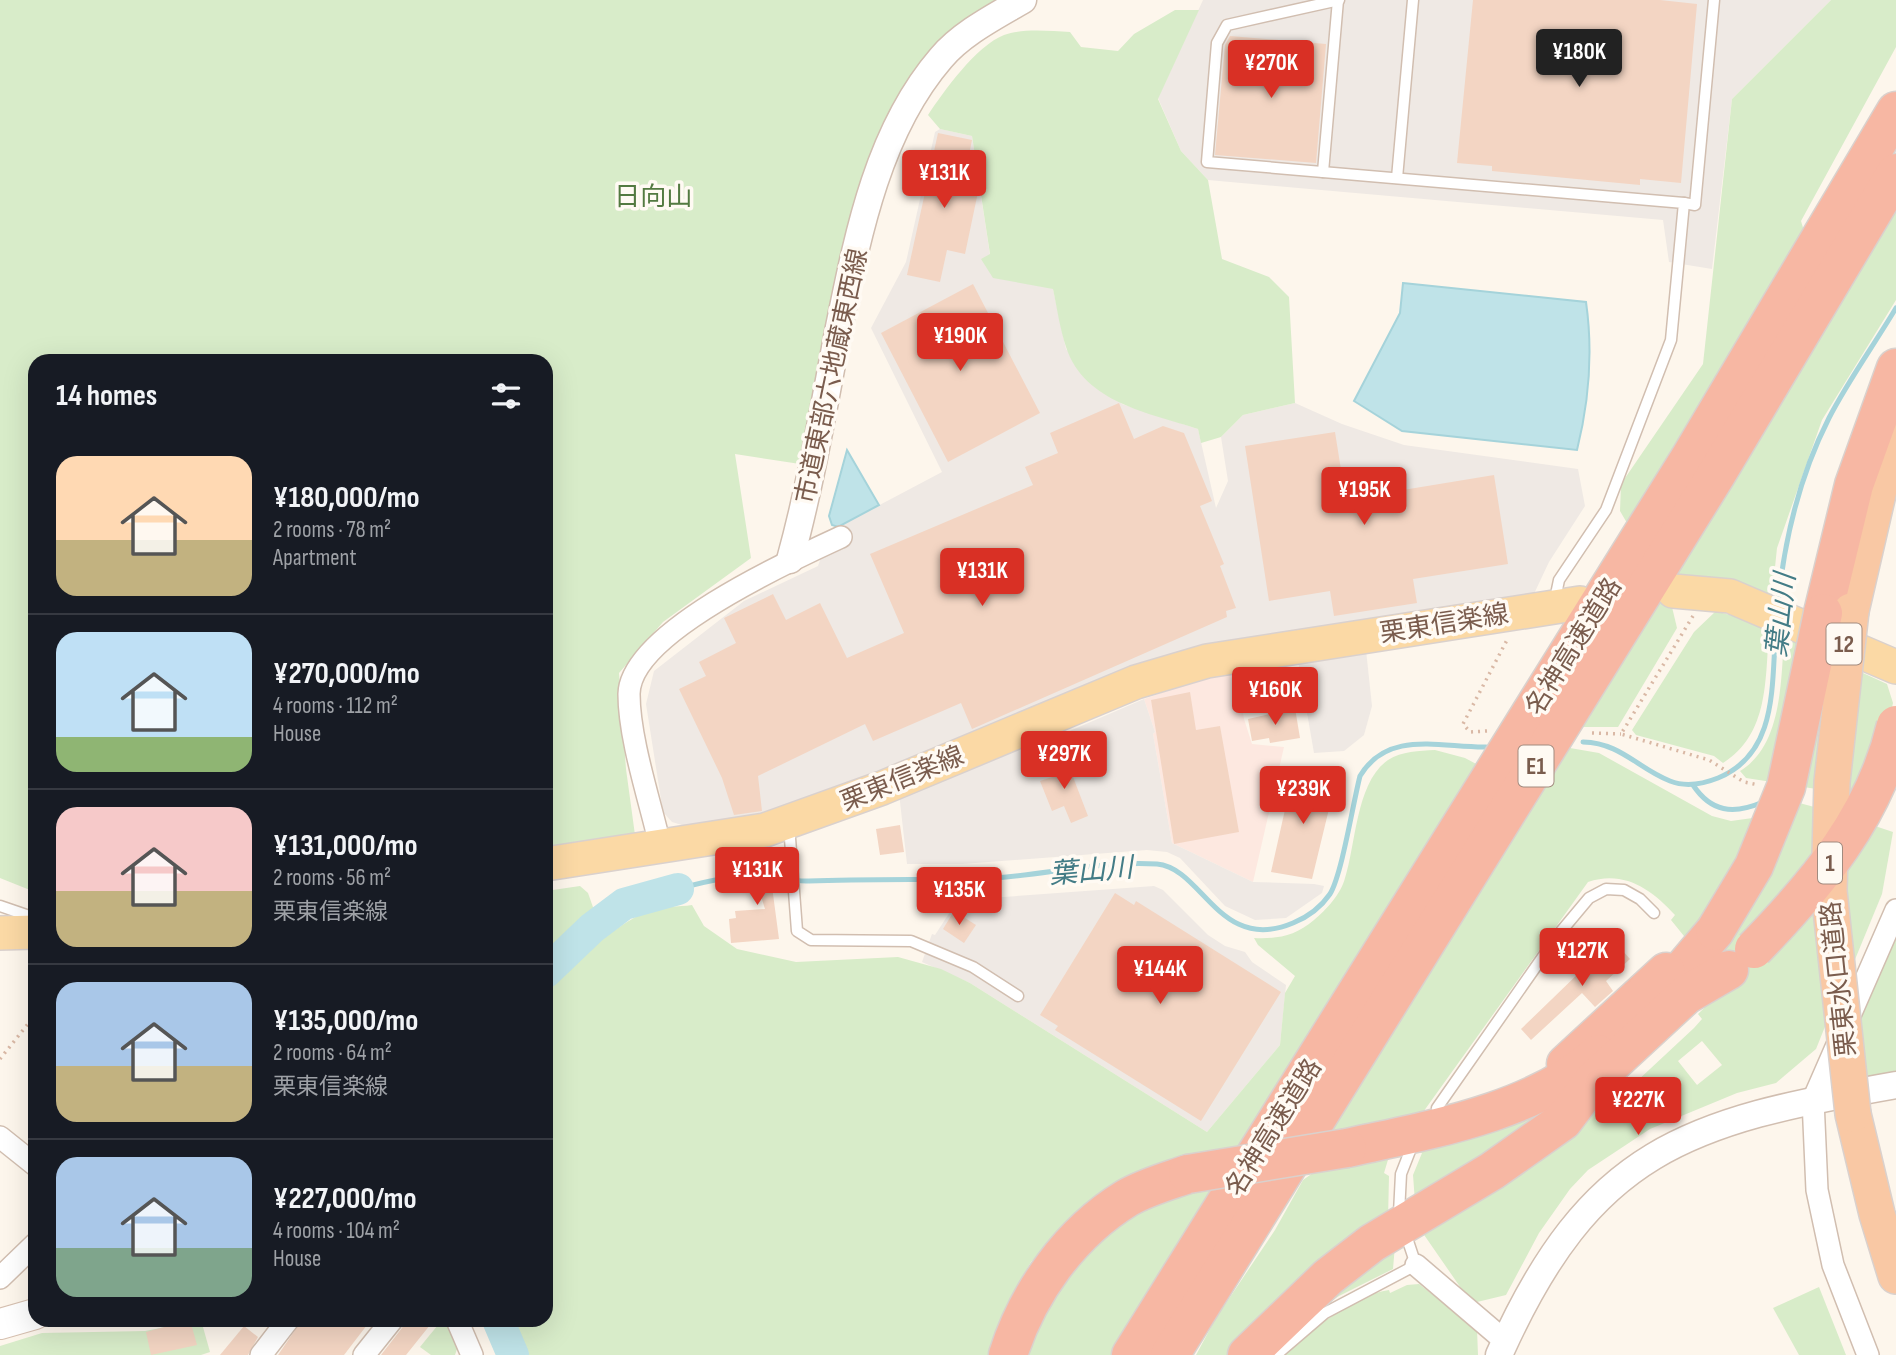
<!DOCTYPE html>
<html lang="en">
<head>
<meta charset="utf-8">
<style>
  :root { --surface:#171b24; --page:#242831; --text:#f1f3f6; --muted:#9ea1a6; --line:#363941; --accent:#d93025 }
  body { margin:0; font-family:"Sofia Sans Condensed","Noto Sans JP",sans-serif; background:var(--page); color:var(--text); height:100vh; display:flex; flex-direction:column; font-size:26px; white-space:nowrap }
  * { box-sizing:border-box; margin:0 }
  p { font-size:23px; color:var(--muted) }
  .icon { flex:none; width:38px; height:38px; fill:none; stroke:currentColor; stroke-width:2; stroke-linecap:round; stroke-linejoin:round }
  .map { position:relative; flex:1; overflow:hidden }
  .side { position:absolute; left:28px; top:354px; width:525px; height:973px; display:flex; flex-direction:column; background:var(--surface); border-radius:21px; box-shadow:0 7px 28px #0002 }
  .side>* { flex:none }
  .price { position:absolute; translate:-50% -60px; padding:0 16px; border-radius:7px; background:var(--accent); color:#fff; font-size:23px; line-height:46px; filter:drop-shadow(0 2px 4px #0008) }
  .price::after { content:''; position:absolute; left:50%; top:42px; width:21px; height:16px; margin-left:-10px; background:inherit; clip-path:polygon(0 0,100% 0,50% 100%) }
  .price.on { background:#222; color:#fff }
  ul { padding:0; list-style:none }
  li { display:flex; align-items:center; gap:21px; height:175px; padding:0 28px }
  li+li { border-top:2px solid var(--line) }
  li span { display:grid; place-items:center; flex:none; width:196px; height:140px; border-radius:21px; color:#555 }
  li>.icon { margin-inline-start:auto }
  span .icon { width:84px; height:84px; fill:#fffc; stroke-width:1 }
  li b { font-size:30px }
  h2 { display:flex; justify-content:space-between; align-items:center; height:84px; padding:0 28px; font-size:30px }
  .map>svg:first-child { display:block }
</style>
</head>
<body>
<div class="map">
<svg width="1896" height="1355" viewBox="0 0 1896 1355">
  <rect width="100%" height="100%" fill="#fdf6ec"/>
  <!-- commercial -->
  <polygon fill="#fde8e0" points="1236,667 1244,719 1252,744 1284,747 1253,882 1172,843 1153,734 1155,732 1144,699"/>
  <!-- industrial -->
  <g fill="#efe9e4">
    <polygon points="1203,0 1831,0 1732,99 1712,269 1669,262 1663,220 1208,180 1181,151 1158,98"/>
    <polygon points="940,129 972,136 990,255 1053,289 1066,349 1122,404 1198,429 1216,508 1228,481 1221,437 1243,415 1295,403 1342,424 1404,445 1578,469 1585,506 1549,562 1532,598 1309,633 784,813 692,828 672,822 663,812 646,704 654,671 744,601 818,566 827,540 838,531 838,527 942,472 871,328 906,262 935,132"/>
    <polygon points="1366,650 1372,706 1364,735 1344,751 1314,753 1298,661"/>
    <polygon points="1144,699 1155,732 1153,734 1172,843 1253,882 1314,884 1324,886 1322,893 1286,918 1255,920 1225,906 1180,858 1167,852 1147,850 962,864 907,864 899,793 987,758 1058,736"/>
    <polygon points="1154,886 1163,890 1208,935 1225,946 1245,952 1252,962 1286,985 1280,1045 1207,1132 970,983 922,962 932,934 935,935 961,895 989,898"/>
  </g>
  <!-- green -->
  <g fill="#d8ecc9" fill-rule="evenodd">
    <path d="M 0,0 L 996,0 C 955,24 932,50 904,88 L 800,464 L 735,454 L 751,558 L 663,622 L 619,673 L 626,769 L 635,835 L 546,849 L 546,360 L 35,360 L 35,892 L 0,878 Z"/>
    <polygon points="1831,0 1896,0 1896,47 1801,221 1804,231 1627,523 1620,511 1621,484 1703,364 1732,99"/>
    <path d="M 1175,10 L 1199,10 L 1158,99 L 1181,151 L 1208,180 L 1222,259 L 1269,277 L 1289,297 L 1295,403 L 1243,415 L 1221,437 L 1201,443 L 1198,429 C 1150,413 1084,403 1066,347 C 1060,329 1057,308 1053,289 L 993,278 L 981,259 L 990,254 L 972,136 L 940,129 L 928,115 C 944,91 976,46 1004,35 C 1023,28 1050,31 1070,32 L 1081,47 L 1118,51 L 1134,34 Z"/>
    <polygon points="1896,212 1896,300 1822,420 1777,548 1772,596 1672,583"/>
    <polygon points="1662,599 1672,607 1677,628 1618,727 1583,727"/>
    <path d="M 1716,611 L 1753,622 L 1769,632 C 1765,680 1769,734 1723,763 L 1714,756 L 1636,735 L 1632,730 L 1694,632 Z"/>
    <path d="M 1784,637 L 1887,684 L 1893,703 L 1891,712 L 1861,796 L 1746,778 L 1740,771 C 1782,746 1781,681 1784,637 Z"/>
    <path d="M 1570,748 L 1599,753 L 1712,816 L 1731,821 L 1767,816 L 1688,941 L 1671,920 L 1675,915 C 1651,889 1624,870 1588,882 L 1416,1122 L 1325,1139 Z"/>
    <path d="M 1435,750 L 1465,758 L 1480,766 L 1238,1152 L 1058,1232 L 1031,1262 L 1010,1298 L 992,1355 L 524,1355 L 509,1320 L 546,1320 L 546,990 C 563,968 622,920 649,911 C 661,906 679,907 692,905 L 704,926 L 737,949 L 796,962 L 898,957 L 941,969 L 970,983 L 1207,1132 L 1280,1045 L 1285,993 L 1295,976 L 1258,945 L 1254,938 C 1278,939 1295,936 1314,920 C 1326,910 1341,894 1345,878 C 1356,844 1356,782 1388,760 C 1402,751 1419,751 1435,750 Z"/>
    <polygon points="1792,801 1818,808 1817,869 1791,899 1731,956 1708,952"/>
    <polygon points="1869,824 1893,832 1882,894 1849,974 1845,863"/>
    <polygon points="580,886 588,893 594,910 546,956 546,891"/>
    <path d="M 1818,897 L 1826,1024 L 1816,1049 L 1776,1083 L 1737,1093 L 1650,1129 L 1588,1170 L 1570,1189 L 1539,1233 L 1506,1295 L 1477,1302 L 1465,1294 L 1420,1229 L 1576,1126 L 1616,1091 L 1621,1096 L 1694,1028 L 1702,1019 L 1698,1014 ZM 1702,1041 L 1722,1065 L 1697,1085 L 1678,1061 Z"/>
    <polygon points="1896,936 1896,1073 1863,1080 1854,1021"/>
    <polygon points="1554,1107 1415,1202 1413,1175 1422,1153 1400,1147"/>
    <polygon points="1390,1153 1384,1173 1389,1176 1388,1220 1395,1245 1393,1269 1339,1296 1289,1330 1241,1340 1228,1355 1196,1355 1216,1318 1275,1230 1303,1180 1317,1170"/>
    <path d="M 1221,1180 L 1111,1355 L 1024,1355 C 1049,1290 1093,1229 1159,1199 C 1178,1190 1201,1186 1221,1180 Z"/>
    <path d="M 1419,1284 L 1477,1329 L 1478,1355 L 1284,1355 C 1309,1332 1355,1294 1389,1290 L 1390,1293 L 1407,1285 Z"/>
    <polygon points="1819,1287 1846,1355 1799,1355 1773,1308"/>
    <polygon points="201,1320 210,1352 201,1355 0,1355 0,1346 42,1333 145,1331"/>
    <polygon points="442,1320 447,1320 459,1343 455,1355 431,1355 420,1347"/>
  </g>
  <!-- water -->
  <g fill="#bfe3e8" stroke="#a5d3da" stroke-width="2">
    <path d="M 1403,283 L 1586,302 C 1593,351 1589,402 1577,450 L 1402,431 L 1354,401 L 1400,313 Z"/>
    <polygon points="847,450 879,505 838,527 832,525 829,516"/>
  </g>
  <g fill="none" stroke-linecap="round" stroke-linejoin="round">
    <!-- stream -->
    <g stroke="#a5d3da" stroke-width="5">
      <path d="M 1778,604 C 1784,542 1800,475 1829,418 C 1848,381 1874,345 1896,308"/>
      <path d="M 1583,742 C 1621,743 1637,768 1670,781 C 1685,787 1703,784 1718,778 C 1779,753 1771,684 1776,628"/>
      <path d="M 1693,785 C 1711,812 1733,815 1763,802"/>
      <path d="M 678,889 C 706,881 733,875 762,875 C 777,876 793,882 809,881 C 865,879 922,880 978,879 C 1038,877 1098,860 1157,864 C 1203,868 1219,954 1293,923 C 1308,917 1321,907 1330,894 C 1342,874 1353,803 1360,776 C 1388,729 1442,748 1486,747"/>
    </g>
    <!-- river -->
    <g stroke="#bfe3e8" stroke-width="32">
      <polyline points="546,972 592,928 624,904 678,889"/>
      <polyline points="498,1320 513,1355"/>
    </g>
  </g>
  <!-- building -->
  <g fill="#f3d5c3">
    <polygon points="1473,0 1660,0 1697,4 1681,183 1640,179 1640,185 1492,171 1492,166 1457,163"/>
    <polygon points="1230,36 1326,44 1316,163 1215,155 1225,45"/>
    <polygon points="938,133 972,140 962,189 978,192 965,254 947,250 940,282 907,275"/>
    <polygon points="973,284 1040,413 948,462 881,333"/>
    <polygon points="1119,403 1134,439 1163,426 1184,433 1212,501 1200,506 1224,564 1220,566 1236,608 1226,611 1227,617 972,729 961,703 873,741 865,724 758,776 762,811 734,815 722,778 679,689 706,676 699,662 736,643 724,618 773,594 786,620 820,603 847,658 904,633 870,554 1033,485 1025,467 1058,453 1050,433"/>
    <polygon points="1335,432 1342,476 1399,467 1403,490 1494,475 1508,564 1413,579 1417,603 1334,616 1330,591 1269,601 1245,446"/>
    <polygon points="1190,692 1196,730 1220,726 1239,832 1174,844 1151,700"/>
    <polygon points="1295,708 1300,738 1270,743 1269,738 1252,741 1248,719"/>
    <polygon points="1065,756 1088,816 1071,823 1064,806 1052,811 1040,781 1052,777 1047,764"/>
    <polygon points="1293,774 1309,778 1310,774 1336,780 1312,879 1271,872"/>
    <polygon points="900,825 904,852 880,855 876,829"/>
    <polygon points="767,849 779,939 731,943 729,919 736,918 735,911 765,909 747,852"/>
    <polygon points="1115,893 1134,905 1136,901 1281,992 1201,1121 1055,1030 1058,1026 1040,1015"/>
    <polygon points="954,911 976,925 964,943 943,929"/>
    <polygon points="1613,940 1630,959 1606,981 1613,991 1595,1007 1582,993 1531,1040 1521,1029"/>
    <polygon points="190,1320 197,1345 151,1355 146,1332"/>
    <polygon points="302,1320 359,1320 367,1325 344,1355 278,1355"/>
    <polygon points="405,1320 434,1320 406,1355 381,1355 402,1328"/>
    <polygon points="244,1326 258,1337 248,1355 220,1355"/>
  </g>
  <g fill="none" stroke-linecap="round" stroke-linejoin="round">
    <defs>
      <g id="service">
        <polyline points="1339,0 1227,25 1217,43 1207,162 1684,203 1671,340 1606,510 1559,580 1554,604"/>
        <polyline points="1323,172 1338,0"/>
        <polyline points="1397,178 1413,0"/>
        <polyline points="1684,203 1695,205 1714,0"/>
        <polyline points="789,825 797,931 811,940 911,941 973,967 1018,996"/>
        <polyline points="0,906 35,918"/>
        <polyline points="1437,1108 1558,935 1589,898 1606,889 1624,890 1640,899 1654,913"/>
        <polyline points="1399,1213 1401,1174 1410,1151"/>
        <polyline points="1276,1355 1325,1313 1416,1265 1407,1238"/>
      </g>
      <g id="minor">
        <path d="M 660,845 C 650,801 629,739 629,694 C 630,633 791,560 841,537"/>
        <polyline points="0,1137 35,1165"/>
        <polyline points="1416,1265 1505,1341"/>
        <polyline points="0,1278 35,1244"/>
        <polyline points="457,1320 472,1355"/>
        <polyline points="261,1355 288,1320"/>
        <polyline points="364,1355 392,1320"/>
        <polyline points="1868,1355 1833,1265 1817,1190 1813,1100 1896,910"/>
      </g>
      <g id="tertiary">
        <path d="M 790,560 C 811,484 824,405 839,327 C 858,234 878,131 941,58 C 962,33 996,16 1023,0"/>
        <path d="M 1499,1355 C 1591,1149 1686,1122 1896,1085"/>
      </g>
      <polyline id="secondary" points="0,1324 35,1314"/>
      <g id="primary">
        <polyline points="1673,591 1730,596 1896,667"/>
        <polyline points="546,864 765,830 882,788 1136,682 1207,661 1580,603"/>
        <polyline points="0,933 35,932"/>
      </g>
      <g id="trunk">
        <polyline points="1851,611 1881,481 1896,431"/>
        <polyline points="1853,1114 1877,1214 1896,1276"/>
      </g>
      <g id="motorway">
        <polyline points="1823,613 1854,485 1896,368"/>
        <polyline points="1655,1002 1715,931"/>
        <polyline points="1566,1064 1666,972"/>
        <path d="M 1347,1148 C 1429,1130 1535,1112 1598,1054"/>
        <path d="M 1008,1355 C 1028,1292 1070,1233 1127,1198 C 1146,1187 1168,1181 1188,1174"/>
        <polyline points="1131,1355 1691,456 1896,111"/>
        <polyline points="1170,1355 1716,475 1896,173"/>
        <polyline points="1247,1355 1328,1277 1372,1243 1492,1171 1563,1121 1594,1080 1686,995 1729,970"/>
      </g>
    </defs>
    <!-- service casing -->
    <use href="#service" stroke="#d1beb0" stroke-width="13"/>
    <!-- minor casing -->
    <use href="#minor" stroke="#d1beb0" stroke-width="24"/>
    <!-- tertiary casing -->
    <use href="#tertiary" stroke="#d1beb0" stroke-width="29"/>
    <!-- secondary casing -->
    <use href="#secondary" stroke="#d6c0b0" stroke-width="32"/>
    <!-- primary casing -->
    <use href="#primary" stroke="#dad1cd" stroke-width="36"/>
    <!-- trunk casing -->
    <use href="#trunk" stroke="#dad1cd" stroke-width="38"/>
    <!-- motorway casing -->
    <use href="#motorway" stroke="#dad1cd" stroke-width="41"/>
    <!-- path -->
    <g stroke="#d9b8a5" stroke-width="3.5" stroke-dasharray="2 5" stroke-linecap="butt">
      <polyline points="1693,616 1621,734 1709,760 1744,782 1759,785"/>
      <polyline points="1487,731 1470,732 1463,724 1507,640"/>
      <polyline points="1592,733 1621,734"/>
      <polyline points="0,1059 35,1015"/>
    </g>
    <!-- service -->
    <use href="#service" stroke="#fff" stroke-width="10"/>
    <!-- minor -->
    <use href="#minor" stroke="#fff" stroke-width="21"/>
    <!-- tertiary -->
    <use href="#tertiary" stroke="#fff" stroke-width="26"/>
    <!-- secondary -->
    <use href="#secondary" stroke="#fff" stroke-width="30"/>
    <!-- primary -->
    <use href="#primary" stroke="#fbd9a5" stroke-width="33"/>
    <!-- trunk -->
    <use href="#trunk" stroke="#f9c8a4" stroke-width="35"/>
    <!-- motorway -->
    <use href="#motorway" stroke="#f7b7a3" stroke-width="38"/>
    <defs>
      <polyline id="trunk-bridge" points="1851,611 1832,782 1829,891 1853,1114"/>
      <g id="motorway-bridge">
        <polyline points="1715,931 1754,866 1786,787 1823,613"/>
        <path d="M 1754,949 C 1817,884 1875,816 1896,725"/>
        <polyline points="1188,1174 1347,1148"/>
      </g>
    </defs>
    <!-- trunk-bridge casing -->
    <use href="#trunk-bridge" stroke="#dad1cd" stroke-width="38" stroke-linecap="butt"/>
    <!-- motorway-bridge casing -->
    <use href="#motorway-bridge" stroke="#dad1cd" stroke-width="41" stroke-linecap="butt"/>
    <!-- trunk-bridge -->
    <use href="#trunk-bridge" stroke="#f9c8a4" stroke-width="35"/>
    <!-- motorway-bridge -->
    <use href="#motorway-bridge" stroke="#f7b7a3" stroke-width="38"/>
  </g>
  <g text-anchor="middle" stroke-width="7" stroke-linejoin="round" paint-order="stroke">
    <!-- shield labels -->
    <g fill="#fffaf3" stroke="#a28b7f" stroke-width="2">
      <rect x="1826.5" y="623.5" width="35" height="41" rx="5"/>
      <rect x="1518.5" y="745.5" width="35" height="41" rx="5"/>
      <rect x="1818" y="842.5" width="24" height="41" rx="5"/>
    </g>
    <g font-size="24" font-weight="bold" fill="#7a5c4d">
      <text x="1844" y="652">12</text>
      <text x="1536" y="774">E1</text>
      <text x="1830" y="871">1</text>
    </g>
    <!-- park labels -->
    <g font-size="26" fill="#537a41" stroke="#fffaf3">
      <text x="653" y="205">日向山</text>
    </g>
    <!-- street labels -->
    <g font-size="26" fill="#7a5c4d" stroke="#fffaf3">
      <text transform="translate(831 376) rotate(-78)" y="9">市道東部六地蔵東西線</text>
      <text transform="translate(1444 623) rotate(-9)" y="9">栗東信楽線</text>
      <text transform="translate(1573 646) rotate(-58)" y="9">名神高速道路</text>
      <text transform="translate(902 778) rotate(-22)" y="9">栗東信楽線</text>
      <text transform="translate(1838 979) rotate(-96)" y="9">栗東水口道路</text>
      <text transform="translate(1273 1127) rotate(-58)" y="9">名神高速道路</text>
    </g>
    <!-- water labels -->
    <g font-size="28" font-style="italic" fill="#437c86" stroke="#fffaf3">
      <text transform="translate(1780 615) rotate(-84)" y="10">葉山川</text>
      <text transform="translate(1091 870) rotate(-5)" y="10">葉山川</text>
    </g>
  </g>
</svg>
<b class="price on" style="left:1579px;top:89px">¥180K</b>
<b class="price" style="left:1271px;top:100px">¥270K</b>
<b class="price" style="left:944px;top:210px">¥131K</b>
<b class="price" style="left:960px;top:373px">¥190K</b>
<b class="price" style="left:1364px;top:527px">¥195K</b>
<b class="price" style="left:982px;top:608px">¥131K</b>
<b class="price" style="left:1275px;top:727px">¥160K</b>
<b class="price" style="left:1064px;top:791px">¥297K</b>
<b class="price" style="left:1303px;top:826px">¥239K</b>
<b class="price" style="left:757px;top:907px">¥131K</b>
<b class="price" style="left:959px;top:927px">¥135K</b>
<b class="price" style="left:1582px;top:988px">¥127K</b>
<b class="price" style="left:1160px;top:1006px">¥144K</b>
<b class="price" style="left:1638px;top:1137px">¥227K</b>
<section class="side">
<h2>14 homes<svg class="icon" aria-label="filters" viewBox="0 0 24 24"><path d="M4 7h16M4 17h16"/><circle cx="9" cy="7" r="2"/><circle cx="15" cy="17" r="2"/></svg></h2>
<ul>
<li><span style="background:linear-gradient(#ffd9b3 60%,#c2b280 0)"><svg class="icon" aria-label="home" viewBox="0 0 24 24"><path d="M3 11l9-7 9 7M6 9v11h12V9"/></svg></span><div><b>¥180,000/mo</b><p>2 rooms · 78 m²</p><p>Apartment</p></div></li>
<li><span style="background:linear-gradient(#bfe0f5 75%,#8fb573 0)"><svg class="icon" aria-label="home" viewBox="0 0 24 24"><path d="M3 11l9-7 9 7M6 9v11h12V9"/></svg></span><div><b>¥270,000/mo</b><p>4 rooms · 112 m²</p><p>House</p></div></li>
<li><span style="background:linear-gradient(#f6c9c9 60%,#c2b280 0)"><svg class="icon" aria-label="home" viewBox="0 0 24 24"><path d="M3 11l9-7 9 7M6 9v11h12V9"/></svg></span><div><b>¥131,000/mo</b><p>2 rooms · 56 m²</p><p>栗東信楽線</p></div></li>
<li><span style="background:linear-gradient(#a9c7e8 60%,#c2b280 0)"><svg class="icon" aria-label="home" viewBox="0 0 24 24"><path d="M3 11l9-7 9 7M6 9v11h12V9"/></svg></span><div><b>¥135,000/mo</b><p>2 rooms · 64 m²</p><p>栗東信楽線</p></div></li>
<li><span style="background:linear-gradient(#a9c7e8 65%,#7fa58c 0)"><svg class="icon" aria-label="home" viewBox="0 0 24 24"><path d="M3 11l9-7 9 7M6 9v11h12V9"/></svg></span><div><b>¥227,000/mo</b><p>4 rooms · 104 m²</p><p>House</p></div></li>
</ul>
</section>
</div>
</body>
</html>
